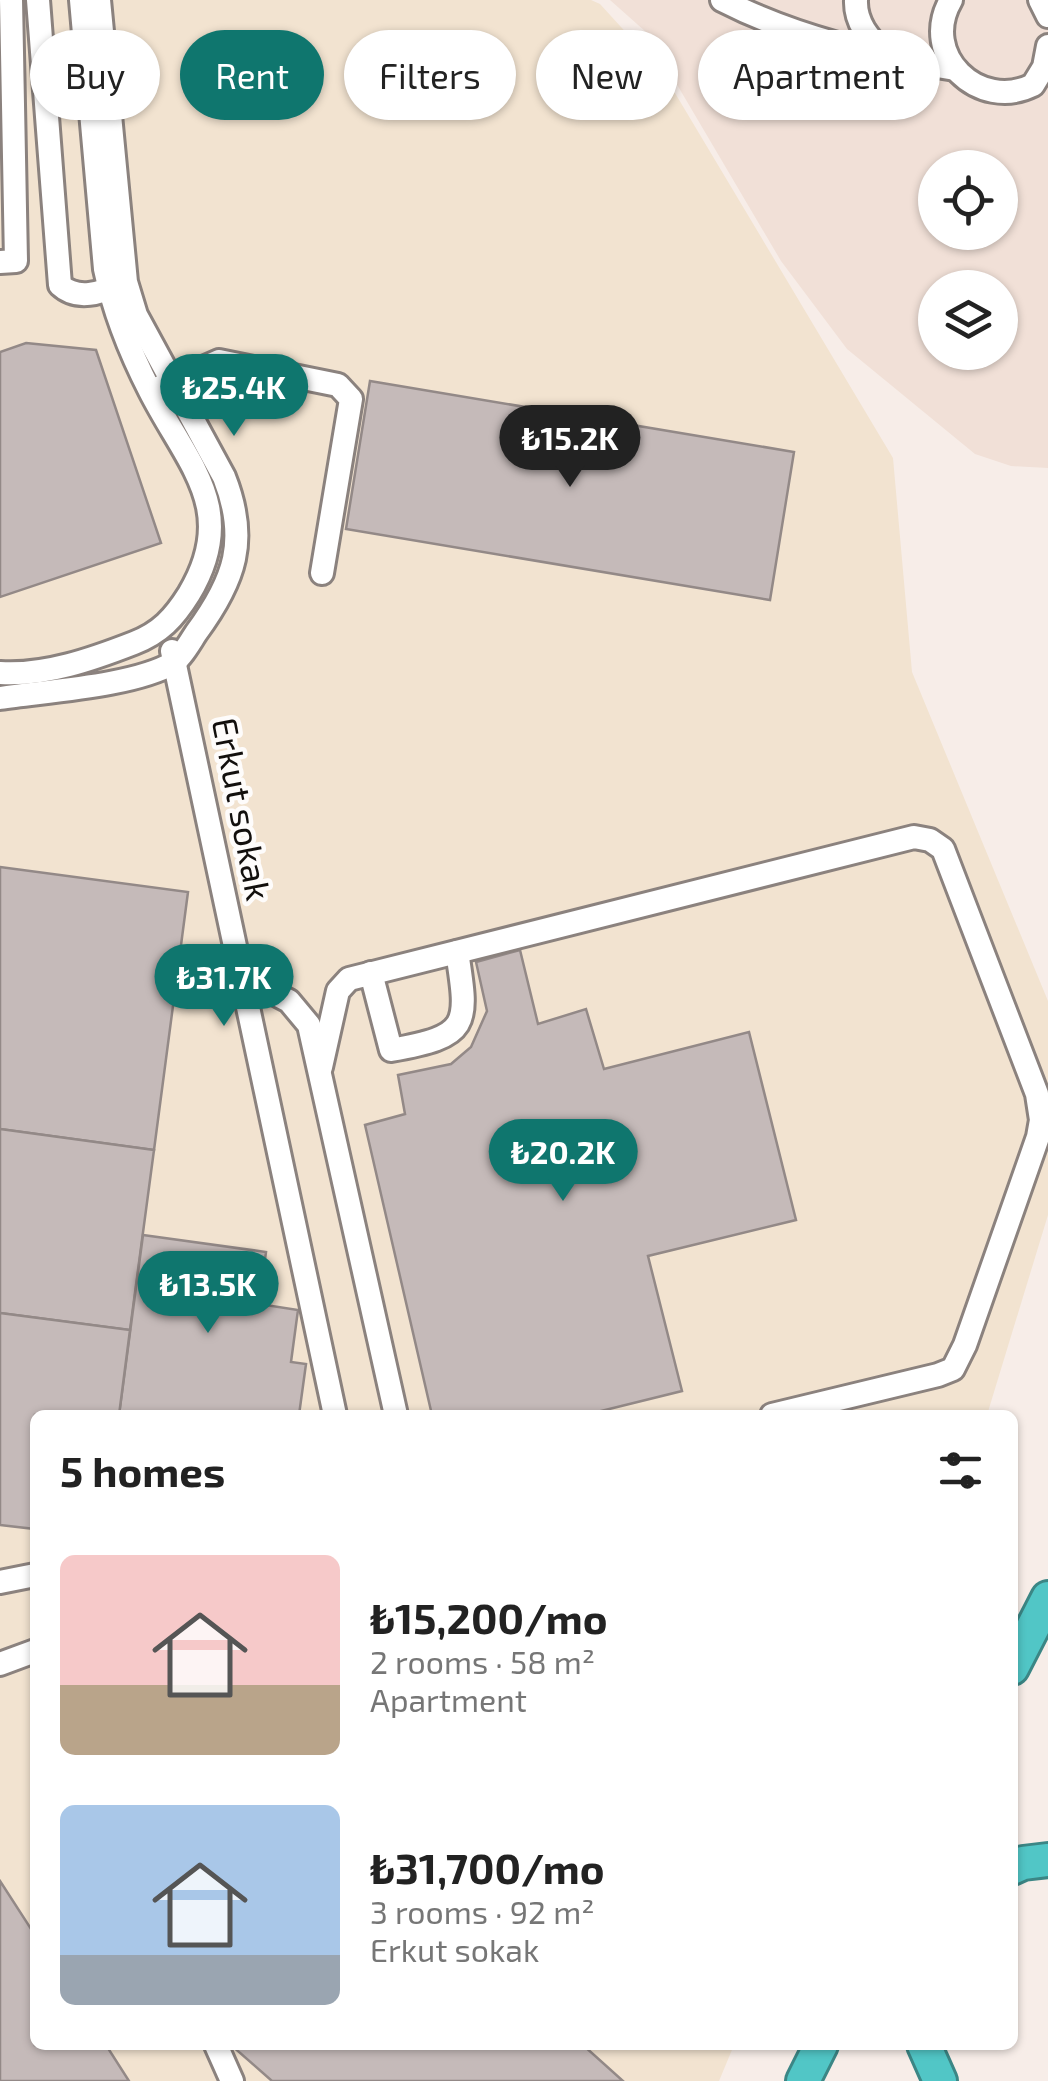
<!DOCTYPE html>
<html lang="en">
<head>
<meta charset="utf-8">
<style>
  :root { --surface:#fff; --page:#f6f6f6; --text:#222; --muted:#767676; --accent:#0f766e }
  body { margin:0; font-family:"Exo 2",sans-serif; background:var(--page); color:var(--text); height:100vh; display:flex; flex-direction:column; font-size:38px; white-space:nowrap }
  * { box-sizing:border-box; margin:0 }
  p { font-size:32px; color:var(--muted) }
  .icon { flex:none; width:55px; height:55px; fill:none; stroke:currentColor; stroke-width:2; stroke-linecap:round; stroke-linejoin:round }
  .map { position:relative; flex:1; overflow:hidden }
  .side { position:absolute; left:30px; top:1410px; width:988px; height:640px; display:flex; flex-direction:column; background:var(--surface); border-radius:15px; box-shadow:0 2px 8px #0004 }
  .side>* { flex:none }
  .hud { position:absolute; left:30px; top:30px; width:990px; height:90px; display:flex; gap:20px }
  .buttons { position:absolute; left:918px; top:150px; display:grid; gap:20px }
  .buttons a { display:grid; place-items:center; width:100px; height:100px; border-radius:50%; background:var(--surface); box-shadow:0 2px 8px #0004; font-size:50px }
  .price { position:absolute; translate:-50% -85px; padding:0 22px; border-radius:35px; background:var(--accent); color:#fff; font-size:32px; line-height:65px; filter:drop-shadow(0 2px 5px #0008) }
  .price::after { content:''; position:absolute; left:50%; top:60px; width:30px; height:22px; margin-left:-15px; background:inherit; clip-path:polygon(0 0,100% 0,50% 100%) }
  .price.selected { background:#222; color:#fff }
  ul { padding:0; list-style:none }
  li { display:flex; align-items:center; gap:30px; height:250px; padding:0 30px }
  li span { display:grid; place-items:center; flex:none; width:280px; height:200px; border-radius:15px; color:#555 }
  li>.icon { margin-inline-start:auto }
  span .icon { width:120px; height:120px; fill:#fffc; stroke-width:1 }
  li b { font-size:42px }
  h2 { display:flex; justify-content:space-between; align-items:center; height:120px; padding:0 30px; font-size:42px }
  .chip { padding:0 35px; border-radius:45px; background:var(--surface); box-shadow:0 2px 8px #0004; font-size:35px; line-height:90px }
  .chip.selected { background:var(--accent); color:#fff }
  .map>svg:first-child { display:block }
</style>
</head>
<body>
<div class="map">
<svg width="1048" height="2081" viewBox="0 0 1048 2081">
  <rect width="100%" height="100%" fill="#f7ede8"/>
  <!-- built -->
  <path fill="#f1e0d7" fill-rule="evenodd" d="M 610,0 L 1048,0 L 1048,468 L 1011,466 L 975,454 L 847,349 L 781,261 L 646,32 ZM 935,168 L 1000,168 L 1000,232 L 935,232 ZM 935,288 L 1000,288 L 1000,352 L 935,352 Z"/>
  <!-- industrial -->
  <polygon fill="#f2e3d0" points="0,0 591,0 600,4 663,73 893,458 912,672 1048,1001 1048,1215 987,1415 35,1415 35,2045 734,2045 719,2081 0,2081"/>
  <!-- building -->
  <g fill="#c5bab9" stroke="#938987" stroke-width="2.5">
    <polygon points="26,343 96,350 161,543 0,597 0,352"/>
    <polygon points="370,381 794,452 770,600 346,529"/>
    <polygon points="0,867 188,892 154,1150 0,1129"/>
    <polygon points="520,950 538,1024 586,1009 604,1069 749,1032 796,1220 648,1256 682,1391 585,1415 432,1415 365,1125 405,1114 398,1075 451,1064 471,1047 487,1011 476,962"/>
    <polygon points="0,1129 154,1150 130,1330 0,1313"/>
    <polygon points="143,1235 266,1252 259,1304 298,1310 291,1362 306,1364 299,1415 119,1415"/>
    <polygon points="0,1313 130,1330 119,1415 35,1415 35,1529 0,1525"/>
    <polygon points="0,1881 35,1935 35,2045 106,2045 129,2081 0,2081"/>
    <polygon points="231,2045 583,2045 623,2081 272,2081"/>
  </g>
  <g fill="none" stroke-linecap="round" stroke-linejoin="round">
    <defs>
      <g id="minor">
        <path d="M 38,0 L 60,285 C 77,301 101,293 121,284"/>
        <path d="M 722,0 C 794,37 875,56 955,69"/>
        <path d="M 856,0 C 855,24 870,39 886,56"/>
        <path d="M 951,0 C 919,55 979,112 1033,85 L 1044,67 L 1048,46"/>
        <polyline points="1040,0 1048,16"/>
        <polyline points="0,262 16,261 11,0"/>
        <polyline points="158,388 219,361 338,385 351,399 322,573"/>
        <polyline points="172,651 335,1415"/>
        <path d="M 0,673 C 45,676 93,659 134,643 C 160,633 174,618 189,594 C 240,509 187,464 150,391 C 130,352 114,312 105,269 L 81,0"/>
        <path d="M 0,698 C 46,691 134,686 173,663 C 182,657 190,642 196,633 C 235,580 249,540 224,477 L 136,315 L 126,282 L 99,0"/>
        <path d="M 371,973 L 391,1050 C 469,1036 469,1027 457,952"/>
        <polyline points="239,975 289,1001 309,1025 396,1415"/>
        <polyline points="321,1067 338,991 349,979 914,837 930,840 943,849 1037,1094 1041,1120 1038,1137 965,1345 953,1369 938,1375 772,1415"/>
        <polyline points="0,1582 35,1575"/>
        <polyline points="0,1664 35,1651"/>
        <polyline points="216,2045 232,2081"/>
      </g>
      <g id="highway">
        <polyline points="1012,1668 1048,1598"/>
        <polyline points="1012,1868 1023,1863 1048,1860"/>
        <polyline points="924,2045 940,2081"/>
        <polyline points="803,2081 821,2045"/>
      </g>
    </defs>
    <!-- minor casing -->
    <use href="#minor" stroke="#8b827e" stroke-width="28"/>
    <!-- highway casing -->
    <use href="#highway" stroke="#3b8685" stroke-width="38"/>
    <!-- minor -->
    <use href="#minor" stroke="#fff" stroke-width="22"/>
    <!-- highway -->
    <use href="#highway" stroke="#51c6c6" stroke-width="32"/>
  </g>
  <g text-anchor="middle" stroke-width="9" stroke-linejoin="round" paint-order="stroke">
    <!-- street labels -->
    <g font-size="35" fill="#120f0d" stroke="#fefcfb">
      <text transform="translate(241 809) rotate(79)" y="12">Erkut sokak</text>
    </g>
  </g>
</svg>
<div class="buttons">
<a><svg class="icon" aria-label="locate" viewBox="0 0 24 24"><circle cx="12" cy="12" r="6"/><path d="M12 2v4M12 18v4M2 12h4M18 12h4"/></svg></a>
<a><svg class="icon" aria-label="layers" viewBox="0 0 24 24"><path d="M12 4l9 5-9 5-9-5zM3 14l9 5 9-5"/></svg></a>
</div>
<b class="price" style="left:234px;top:439px">₺25.4K</b>
<b class="price selected" style="left:570px;top:490px">₺15.2K</b>
<b class="price" style="left:224px;top:1029px">₺31.7K</b>
<b class="price" style="left:563px;top:1204px">₺20.2K</b>
<b class="price" style="left:208px;top:1336px">₺13.5K</b>
<div class="hud">
<a class="chip">Buy</a>
<a class="chip selected">Rent</a>
<a class="chip">Filters</a>
<a class="chip">New</a>
<a class="chip">Apartment</a>
</div>
<section class="side">
<h2>5 homes<svg class="icon" aria-label="filters" viewBox="0 0 24 24"><path d="M4 7h16M4 17h16"/><circle cx="9" cy="7" r="2"/><circle cx="15" cy="17" r="2"/></svg></h2>
<ul>
<li><span style="background:linear-gradient(#f6c9c9 65%,#b9a48a 0)"><svg class="icon" aria-label="home" viewBox="0 0 24 24"><path d="M3 11l9-7 9 7M6 9v11h12V9"/></svg></span><div><b>₺15,200/mo</b><p>2 rooms · 58 m²</p><p>Apartment</p></div></li>
<li><span style="background:linear-gradient(#a9c7e8 75%,#9aa5b1 0)"><svg class="icon" aria-label="home" viewBox="0 0 24 24"><path d="M3 11l9-7 9 7M6 9v11h12V9"/></svg></span><div><b>₺31,700/mo</b><p>3 rooms · 92 m²</p><p>Erkut sokak</p></div></li>
</ul>
</section>
</div>
</body>
</html>
